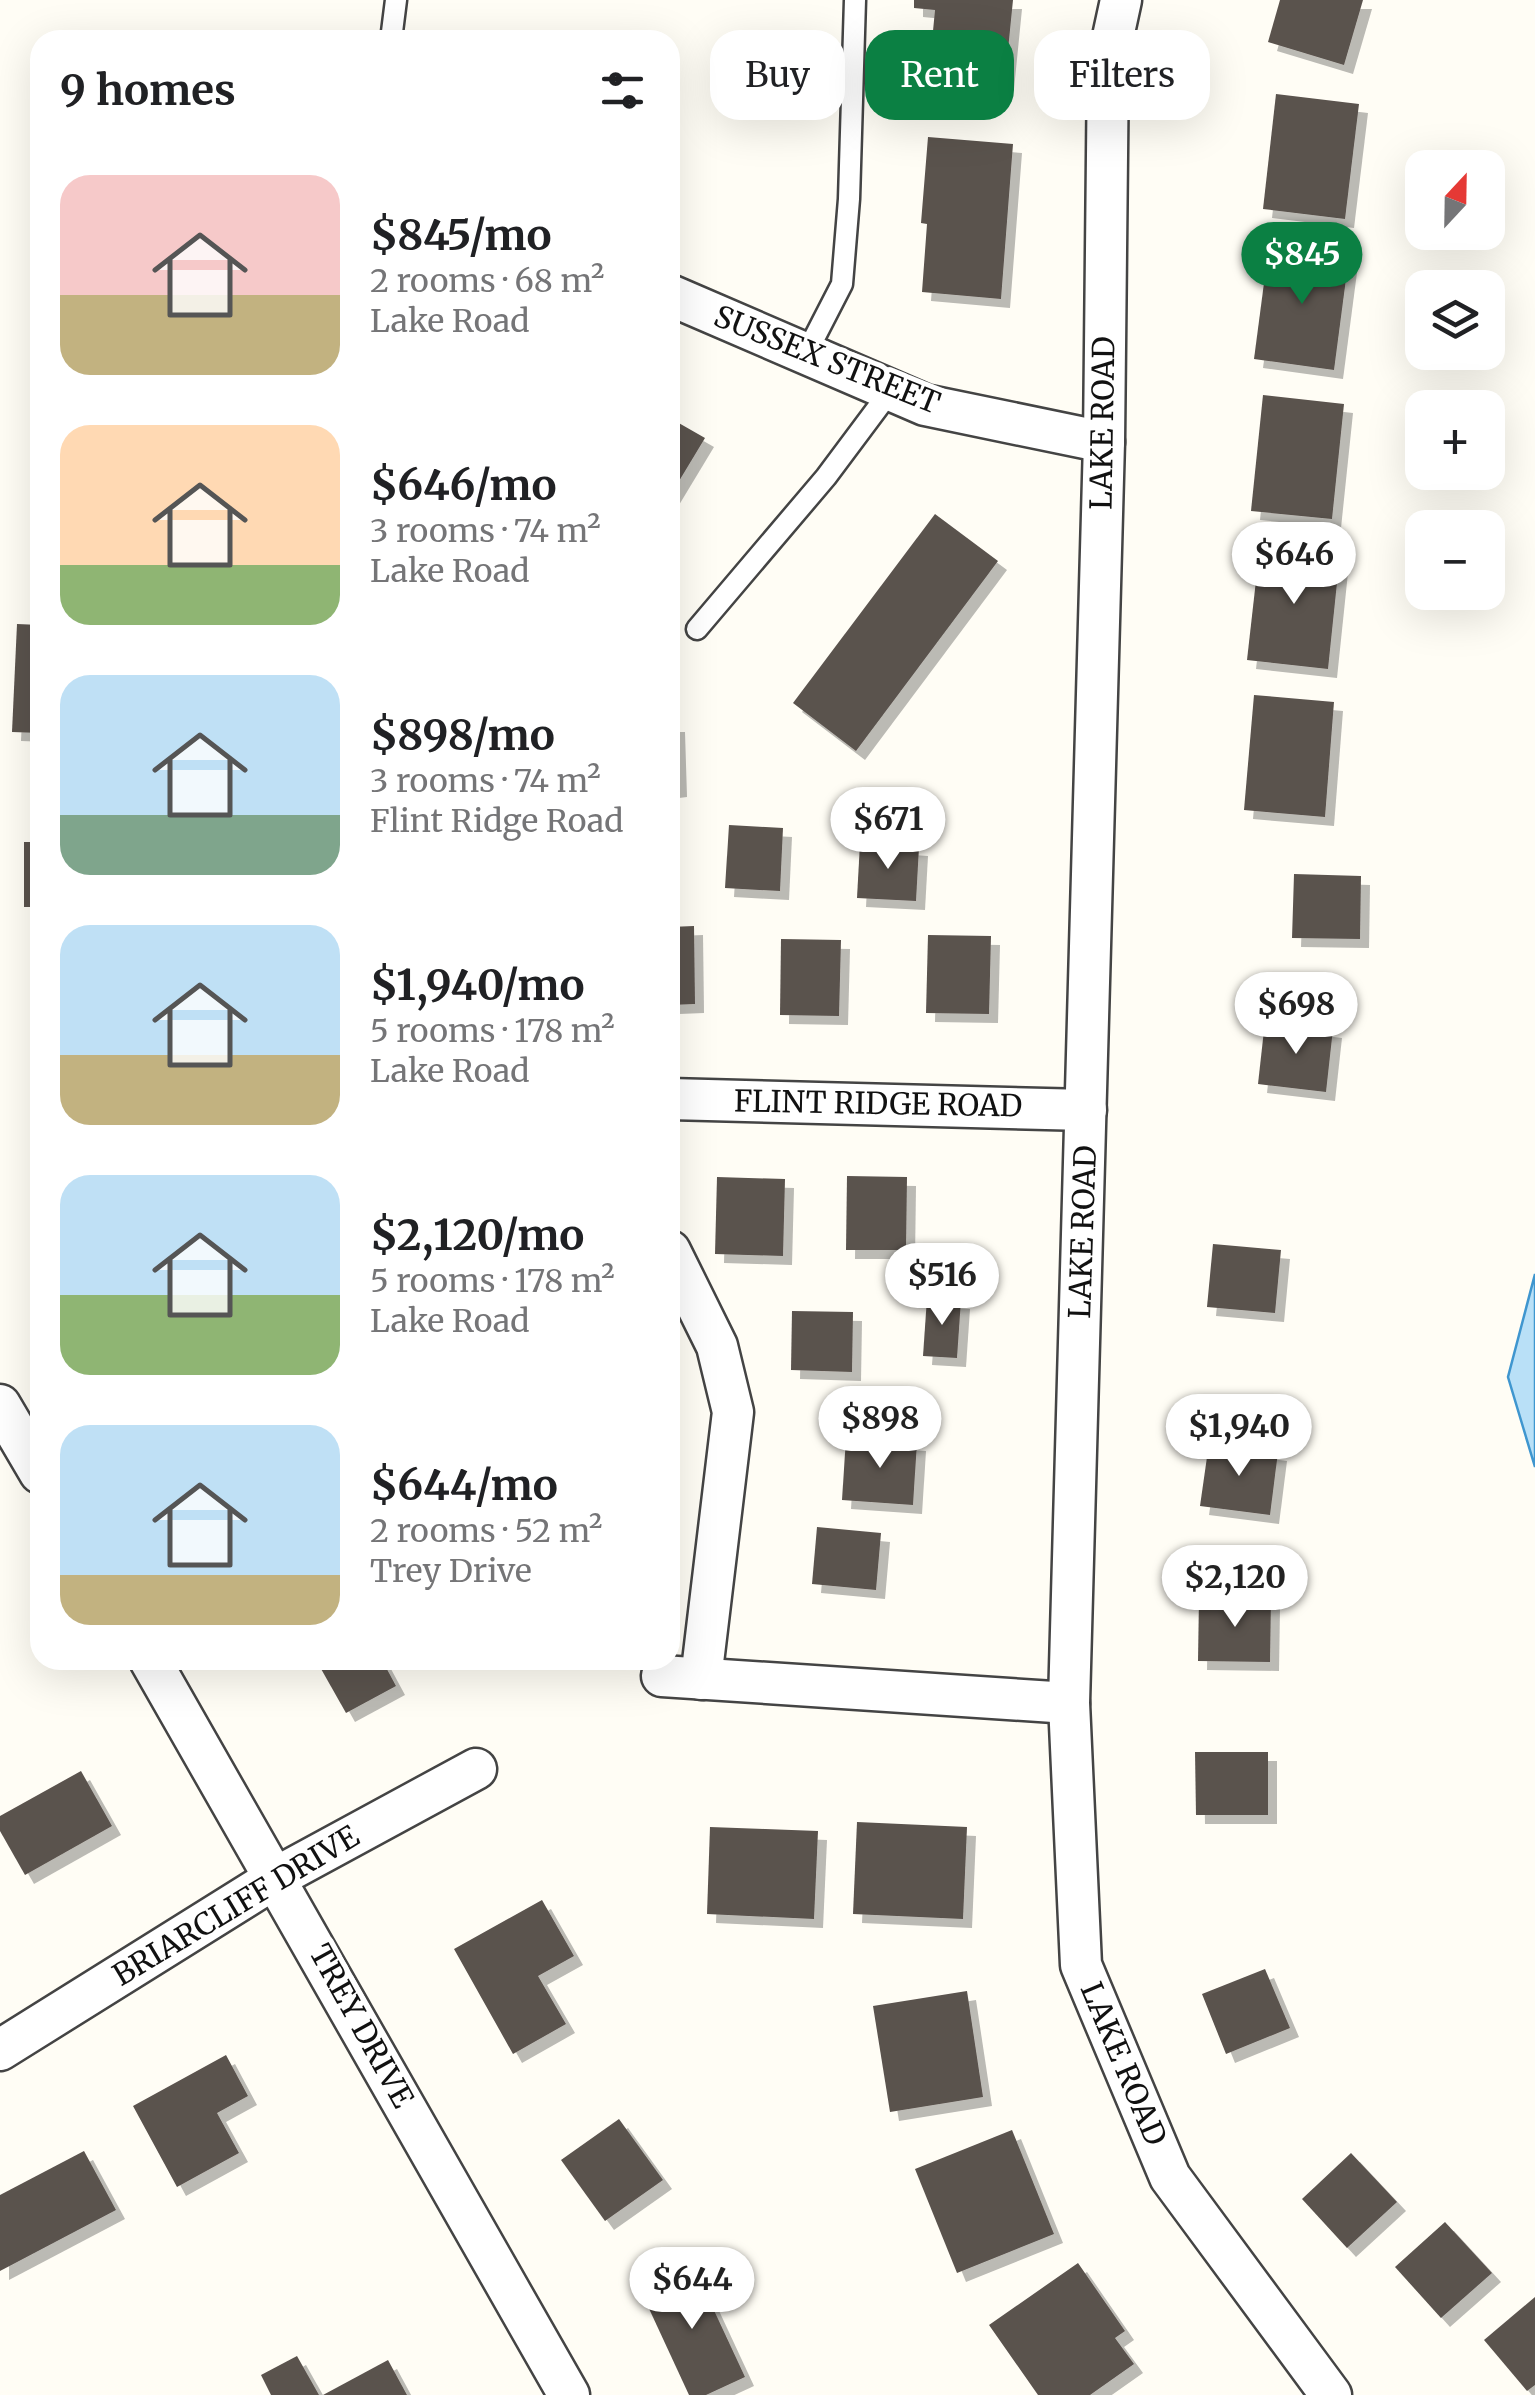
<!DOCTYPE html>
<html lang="en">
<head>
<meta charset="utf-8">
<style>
  :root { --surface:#fff; --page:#f6f6f6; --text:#202124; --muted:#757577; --accent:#0b8043 }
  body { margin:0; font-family:Merriweather,serif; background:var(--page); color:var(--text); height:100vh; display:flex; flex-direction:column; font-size:38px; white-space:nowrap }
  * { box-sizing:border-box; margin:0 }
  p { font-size:32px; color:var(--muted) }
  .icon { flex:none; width:55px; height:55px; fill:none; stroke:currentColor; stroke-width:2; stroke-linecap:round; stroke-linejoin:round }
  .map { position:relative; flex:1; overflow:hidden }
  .details { position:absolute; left:30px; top:30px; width:650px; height:1640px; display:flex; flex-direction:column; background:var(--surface); border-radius:30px; box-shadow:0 10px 40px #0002 }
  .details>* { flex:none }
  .banner { position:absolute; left:710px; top:30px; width:675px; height:90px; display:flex; gap:20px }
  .needle { width:65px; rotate:22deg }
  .tools { position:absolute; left:1405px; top:150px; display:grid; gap:20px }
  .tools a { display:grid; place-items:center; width:100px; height:100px; border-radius:20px; background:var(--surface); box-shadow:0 10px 40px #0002; font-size:50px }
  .price { position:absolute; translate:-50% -85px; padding:0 22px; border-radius:35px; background:#fff; color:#222; font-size:32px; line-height:65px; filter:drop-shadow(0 2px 5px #0008) }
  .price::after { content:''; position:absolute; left:50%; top:60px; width:30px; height:22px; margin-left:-15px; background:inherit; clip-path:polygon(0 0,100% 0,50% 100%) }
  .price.selected { background:var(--accent); color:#fff }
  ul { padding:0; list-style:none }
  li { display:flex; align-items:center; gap:30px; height:250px; padding:0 30px }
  li span { display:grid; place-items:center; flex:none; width:280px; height:200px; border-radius:30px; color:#555 }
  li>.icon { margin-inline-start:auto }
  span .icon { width:120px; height:120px; fill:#fffc; stroke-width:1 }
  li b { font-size:42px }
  h2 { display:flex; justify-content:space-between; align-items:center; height:120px; padding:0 30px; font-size:42px }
  .chip { padding:0 35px; border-radius:30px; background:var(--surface); box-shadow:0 10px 40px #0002; font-size:35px; line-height:90px }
  .chip.selected { background:var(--accent); color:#fff }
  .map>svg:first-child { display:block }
</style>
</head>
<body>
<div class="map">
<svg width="1535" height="2395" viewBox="0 0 1535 2395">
  <defs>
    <filter id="shadow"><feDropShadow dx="9" dy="9" stdDeviation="0" flood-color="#0004"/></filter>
  </defs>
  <rect width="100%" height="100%" fill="#fffdf5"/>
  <!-- water -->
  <polygon fill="#b9e0f7" stroke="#3f96cf" stroke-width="2.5" points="1535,1274 1535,1467 1508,1377"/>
  <!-- building -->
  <g fill="#5a524d" filter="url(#shadow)">
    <polygon points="914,0 1013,0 1005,80 929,73 935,10 914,8"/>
    <polygon points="1280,0 1363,0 1344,65 1268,42"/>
    <polygon points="1276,94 1359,104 1345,219 1263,209"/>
    <polygon points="928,137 1013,144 1001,299 922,292 927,224 921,223"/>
    <polygon points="1269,245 1349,256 1334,370 1254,359"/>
    <polygon points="1263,395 1344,404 1332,519 1251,511"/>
    <polygon points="670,418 705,438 670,496"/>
    <polygon points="935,514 998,561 856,751 793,703"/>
    <polygon points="1260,545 1340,554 1328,669 1247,660"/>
    <polygon points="17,624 40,625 40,733 12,732"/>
    <polygon points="1254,695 1334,702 1325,817 1244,810"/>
    <polygon points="670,723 676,723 678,788 670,789"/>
    <polygon points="729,825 783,828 780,891 725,888"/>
    <rect x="24" y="842" width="16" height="65"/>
    <polygon points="860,843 919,847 916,901 857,898"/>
    <polygon points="1294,874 1361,876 1360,939 1292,938"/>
    <polygon points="694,926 695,1004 670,1005 670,927"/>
    <polygon points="928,935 991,936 989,1014 926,1013"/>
    <polygon points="781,939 841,940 839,1016 780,1015"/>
    <polygon points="1265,1021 1333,1029 1326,1092 1258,1084"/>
    <polygon points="847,1176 907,1177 906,1250 846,1250"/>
    <polygon points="717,1177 785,1179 783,1256 715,1254"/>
    <polygon points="1213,1244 1281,1250 1275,1313 1207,1307"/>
    <polygon points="927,1298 961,1300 957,1358 923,1356"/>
    <polygon points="792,1311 853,1312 852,1372 791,1370"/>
    <polygon points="846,1438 917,1442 913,1505 842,1500"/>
    <polygon points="1209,1443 1278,1452 1270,1515 1200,1506"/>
    <polygon points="817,1527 881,1533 876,1590 812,1584"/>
    <polygon points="1199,1597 1271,1598 1270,1662 1198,1661"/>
    <polygon points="316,1660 382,1660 396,1686 346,1713"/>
    <polygon points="1195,1752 1268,1752 1268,1815 1196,1815"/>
    <polygon points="81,1771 112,1826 25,1875 0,1831 0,1816"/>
    <polygon points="857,1822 967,1827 963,1919 853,1914"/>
    <polygon points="710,1827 818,1831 814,1919 707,1914"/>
    <polygon points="542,1900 574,1956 538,1976 566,2024 513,2054 454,1949"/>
    <polygon points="1265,1969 1290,2028 1226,2054 1202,1994"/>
    <polygon points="967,1991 983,2097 890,2112 873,2006"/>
    <polygon points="226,2055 248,2096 217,2113 239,2153 177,2187 133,2106"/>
    <polygon points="619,2119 663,2180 605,2221 561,2160"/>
    <polygon points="1012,2130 1054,2234 957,2273 915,2169"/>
    <polygon points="84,2151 116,2210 0,2271 0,2195"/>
    <polygon points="1351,2153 1397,2202 1347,2248 1302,2199"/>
    <polygon points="1445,2222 1492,2273 1441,2318 1395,2267"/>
    <polygon points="692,2263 745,2377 706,2395 689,2395 639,2287"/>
    <polygon points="1078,2263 1125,2331 1115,2338 1134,2364 1090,2395 1038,2395 989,2325"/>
    <polygon points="1535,2297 1535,2385 1527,2391 1484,2340"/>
    <polygon points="297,2356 319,2395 271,2395 261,2375"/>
    <polygon points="388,2360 407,2395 323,2395"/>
  </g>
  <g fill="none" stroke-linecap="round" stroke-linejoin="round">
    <defs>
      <g id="lane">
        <polyline points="391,40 396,0"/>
        <polyline points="806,354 842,284 849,199 855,0"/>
        <polyline points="697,629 826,477 891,390"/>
      </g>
      <g id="street">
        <polyline points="1121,0 1108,60 1104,442 1069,1703 1081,1965 1170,2177 1331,2395"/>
        <polyline points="670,295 925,405 1104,442"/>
        <polyline points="670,1099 1086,1110"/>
        <polyline points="670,1251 717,1346 733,1412 701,1679"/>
        <polyline points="0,1405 40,1473"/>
        <polyline points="150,1660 569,2395"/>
        <polyline points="662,1676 1069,1703"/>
        <polyline points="0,2050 277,1877 476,1769"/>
      </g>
    </defs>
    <!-- lane casing -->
    <use href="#lane" stroke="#444" stroke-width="25"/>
    <!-- street casing -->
    <use href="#street" stroke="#444" stroke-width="45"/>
    <!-- lane -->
    <use href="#lane" stroke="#fff" stroke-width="20"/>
    <!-- street -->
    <use href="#street" stroke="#fff" stroke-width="40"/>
  </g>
  <g text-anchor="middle" stroke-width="10" stroke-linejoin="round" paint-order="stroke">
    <!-- street labels -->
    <g font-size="30" fill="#111" stroke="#fff">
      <text transform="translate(827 360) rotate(22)" y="10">SUSSEX STREET</text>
      <text transform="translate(1103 423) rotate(-89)" y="10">LAKE ROAD</text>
      <text transform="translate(878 1104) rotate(1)" y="10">FLINT RIDGE ROAD</text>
      <text transform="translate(1083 1232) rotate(-88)" y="10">LAKE ROAD</text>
      <text transform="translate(236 1906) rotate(-31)" y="10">BRIARCLIFF DRIVE</text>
      <text transform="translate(361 2026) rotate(61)" y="10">TREY DRIVE</text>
      <text transform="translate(1123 2064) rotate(67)" y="10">LAKE ROAD</text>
    </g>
  </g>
</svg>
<div class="tools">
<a><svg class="needle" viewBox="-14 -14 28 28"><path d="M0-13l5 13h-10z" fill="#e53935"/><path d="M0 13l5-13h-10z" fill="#757577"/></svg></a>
<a><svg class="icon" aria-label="layers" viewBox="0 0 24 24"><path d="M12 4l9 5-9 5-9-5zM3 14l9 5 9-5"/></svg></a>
<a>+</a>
<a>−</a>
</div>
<b class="price selected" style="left:1302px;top:307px">$845</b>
<b class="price" style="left:1294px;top:607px">$646</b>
<b class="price" style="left:888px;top:872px">$671</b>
<b class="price" style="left:1296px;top:1057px">$698</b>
<b class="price" style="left:942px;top:1328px">$516</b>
<b class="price" style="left:880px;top:1471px">$898</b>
<b class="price" style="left:1239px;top:1479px">$1,940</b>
<b class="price" style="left:1235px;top:1630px">$2,120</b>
<b class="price" style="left:692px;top:2332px">$644</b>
<div class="banner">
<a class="chip">Buy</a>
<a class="chip selected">Rent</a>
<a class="chip">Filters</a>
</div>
<section class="details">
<h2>9 homes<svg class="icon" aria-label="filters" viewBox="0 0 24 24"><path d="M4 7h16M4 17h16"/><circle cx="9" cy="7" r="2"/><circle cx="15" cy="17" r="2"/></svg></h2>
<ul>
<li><span style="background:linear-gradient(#f6c9c9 60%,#c2b280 0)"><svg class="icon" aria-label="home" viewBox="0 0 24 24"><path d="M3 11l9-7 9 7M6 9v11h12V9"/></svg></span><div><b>$845/mo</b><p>2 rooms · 68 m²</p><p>Lake Road</p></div></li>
<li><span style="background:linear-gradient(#ffd9b3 70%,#8fb573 0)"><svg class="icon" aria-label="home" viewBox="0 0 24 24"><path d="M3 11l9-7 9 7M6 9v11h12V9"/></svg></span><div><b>$646/mo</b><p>3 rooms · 74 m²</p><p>Lake Road</p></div></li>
<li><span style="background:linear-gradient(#bfe0f5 70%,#7fa58c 0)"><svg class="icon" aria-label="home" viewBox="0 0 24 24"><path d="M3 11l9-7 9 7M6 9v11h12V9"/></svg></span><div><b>$898/mo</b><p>3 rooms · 74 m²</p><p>Flint Ridge Road</p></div></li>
<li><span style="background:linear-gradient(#bfe0f5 65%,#c2b280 0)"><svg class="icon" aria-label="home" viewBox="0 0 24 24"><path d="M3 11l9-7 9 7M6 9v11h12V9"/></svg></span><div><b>$1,940/mo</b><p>5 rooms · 178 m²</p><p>Lake Road</p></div></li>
<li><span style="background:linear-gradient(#bfe0f5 60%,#8fb573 0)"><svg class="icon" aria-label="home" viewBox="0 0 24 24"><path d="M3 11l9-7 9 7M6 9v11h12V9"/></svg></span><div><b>$2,120/mo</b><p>5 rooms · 178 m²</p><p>Lake Road</p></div></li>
<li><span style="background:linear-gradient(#bfe0f5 75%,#c2b280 0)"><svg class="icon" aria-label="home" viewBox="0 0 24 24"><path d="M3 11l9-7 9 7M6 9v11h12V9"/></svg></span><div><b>$644/mo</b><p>2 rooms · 52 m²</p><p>Trey Drive</p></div></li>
</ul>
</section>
</div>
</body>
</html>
